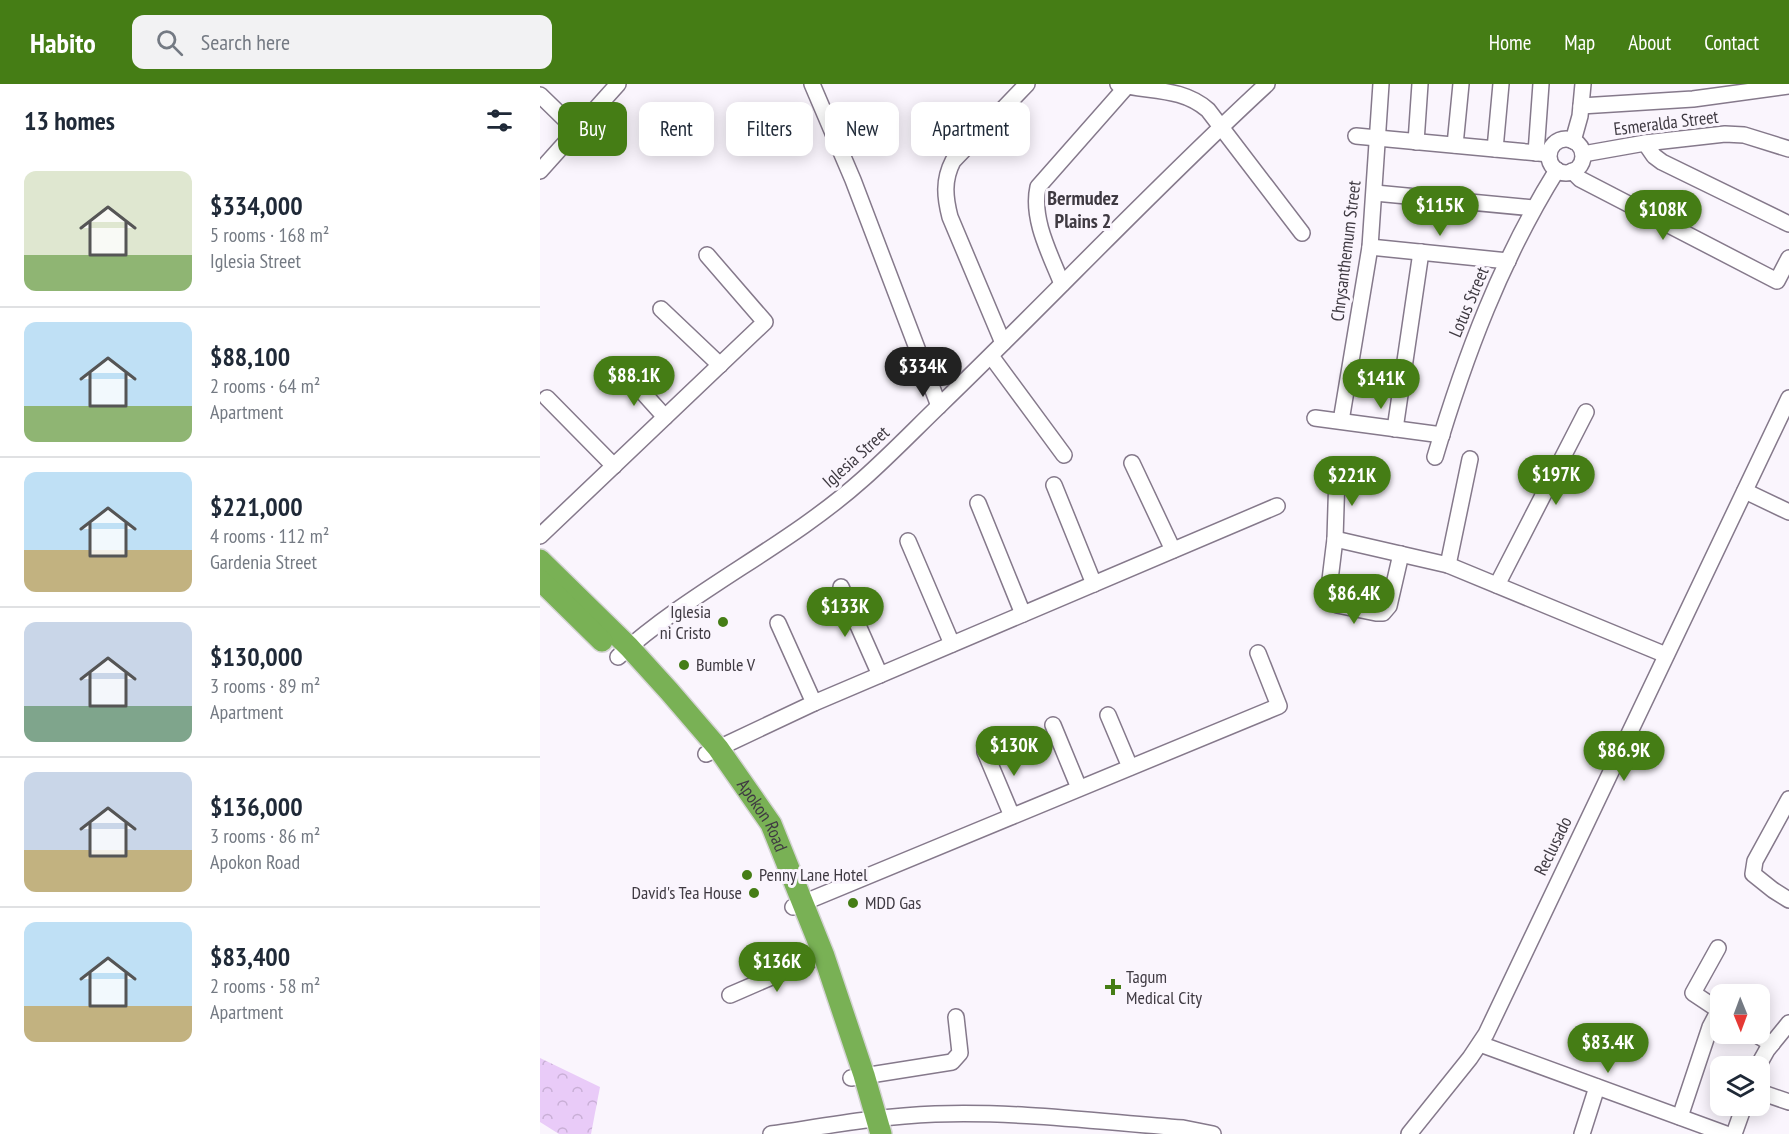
<!DOCTYPE html>
<html lang="en">
<head>
<meta charset="utf-8">
<style>
  :root { --surface:#fff; --page:#f2f2f3; --text:#1f2937; --muted:#747a83; --line:#e0e1e3; --accent:#457d15 }
  body { margin:0; font-family:"PT Sans Narrow",sans-serif; background:var(--page); color:var(--text); height:100vh; display:flex; flex-direction:column; font-size:22px; white-space:nowrap }
  * { box-sizing:border-box; margin:0 }
  p { font-size:20px; color:var(--muted) }
  .icon { flex:none; width:33px; height:33px; fill:none; stroke:currentColor; stroke-width:2; stroke-linecap:round; stroke-linejoin:round }
  .map { position:relative; flex:1; overflow:hidden }
  .panel { display:flex; flex-direction:column; background:var(--surface); width:540px }
  .panel>* { flex:none }
  .hud { position:absolute; left:18px; top:18px; width:570px; height:54px; display:flex; gap:12px }
  .needle { width:39px; rotate:179deg }
  .tools { position:absolute; left:1170px; top:900px; display:grid; gap:12px }
  .tools a { display:grid; place-items:center; width:60px; height:60px; border-radius:12px; background:var(--surface); box-shadow:0 3px 15px #0003; font-size:30px }
  .price { position:absolute; translate:-50% -51px; padding:0 14px; border-radius:21px; background:var(--accent); color:#fff; font-size:20px; line-height:39px; filter:drop-shadow(0 2px 3px #0008) }
  .price::after { content:''; position:absolute; left:50%; top:36px; width:18px; height:14px; margin-left:-9px; background:inherit; clip-path:polygon(0 0,100% 0,50% 100%) }
  .price.current { background:#222; color:#fff }
  ul { padding:0; list-style:none }
  li { display:flex; align-items:center; gap:18px; height:150px; padding:0 24px }
  li+li { border-top:2px solid var(--line) }
  li span { display:grid; place-items:center; flex:none; width:168px; height:120px; border-radius:12px; color:#555 }
  li>.icon { margin-inline-start:auto }
  span .icon { width:72px; height:72px; fill:#fffc; stroke-width:1 }
  li b { font-size:26px }
  h2 { display:flex; justify-content:space-between; align-items:center; height:72px; padding:0 24px; font-size:26px }
  .pill { padding:0 21px; border-radius:12px; background:var(--surface); box-shadow:0 3px 15px #0003; font-size:21px; line-height:54px }
  .pill.current { background:var(--accent); color:#fff }
  header { display:flex; align-items:center; gap:36px; box-sizing:border-box; height:84px; padding:0 30px; background:var(--accent); color:#fff }
  header strong { font-size:28px }
  nav { display:flex; gap:33px; margin-inline-start:auto; font-size:21px }
  .search { width:420px; height:54px; background:var(--page); display:flex; align-items:center; gap:15px; box-sizing:border-box; padding:0 21px; border-radius:12px; color:var(--muted); font-size:22px }
  main { display:flex; flex:1; min-height:0 }
  .map>svg:first-child { display:block }
</style>
</head>
<body>
<header>
<strong>Habito</strong>
<div class="search"><svg class="icon" aria-label="search" viewBox="0 0 24 24"><circle cx="10" cy="10" r="6"/><path d="M15 15l6 6"/></svg>Search here</div>
<nav><a>Home</a><a>Map</a><a>About</a><a>Contact</a></nav>
</header>
<main>
<section class="panel">
<h2>13 homes<svg class="icon" aria-label="filters" viewBox="0 0 24 24"><path d="M4 7h16M4 17h16"/><circle cx="9" cy="7" r="2"/><circle cx="15" cy="17" r="2"/></svg></h2>
<ul>
<li><span style="background:linear-gradient(#dfe7d0 70%,#8fb573 0)"><svg class="icon" aria-label="home" viewBox="0 0 24 24"><path d="M3 11l9-7 9 7M6 9v11h12V9"/></svg></span><div><b>$334,000</b><p>5 rooms · 168 m²</p><p>Iglesia Street</p></div></li>
<li><span style="background:linear-gradient(#bfe0f5 70%,#8fb573 0)"><svg class="icon" aria-label="home" viewBox="0 0 24 24"><path d="M3 11l9-7 9 7M6 9v11h12V9"/></svg></span><div><b>$88,100</b><p>2 rooms · 64 m²</p><p>Apartment</p></div></li>
<li><span style="background:linear-gradient(#bfe0f5 65%,#c2b280 0)"><svg class="icon" aria-label="home" viewBox="0 0 24 24"><path d="M3 11l9-7 9 7M6 9v11h12V9"/></svg></span><div><b>$221,000</b><p>4 rooms · 112 m²</p><p>Gardenia Street</p></div></li>
<li><span style="background:linear-gradient(#c9d6e8 70%,#7fa58c 0)"><svg class="icon" aria-label="home" viewBox="0 0 24 24"><path d="M3 11l9-7 9 7M6 9v11h12V9"/></svg></span><div><b>$130,000</b><p>3 rooms · 89 m²</p><p>Apartment</p></div></li>
<li><span style="background:linear-gradient(#c9d6e8 65%,#c2b280 0)"><svg class="icon" aria-label="home" viewBox="0 0 24 24"><path d="M3 11l9-7 9 7M6 9v11h12V9"/></svg></span><div><b>$136,000</b><p>3 rooms · 86 m²</p><p>Apokon Road</p></div></li>
<li><span style="background:linear-gradient(#bfe0f5 70%,#c2b280 0)"><svg class="icon" aria-label="home" viewBox="0 0 24 24"><path d="M3 11l9-7 9 7M6 9v11h12V9"/></svg></span><div><b>$83,400</b><p>2 rooms · 58 m²</p><p>Apartment</p></div></li>
</ul>
</section>
<div class="map">
<svg width="1249" height="1050" viewBox="0 0 1249 1050">
  <defs>
    <pattern id="forest-crowns" width="20" height="18" patternUnits="userSpaceOnUse" patternTransform="scale(1.5)"><rect width="20" height="18" fill="#e9cbf8"/><path d="M2 6a3 3 0 1 1 6 0M12 15a3 3 0 1 1 6 0" fill="none" stroke="#c9afd6"/></pattern>
  </defs>
  <rect width="100%" height="100%" fill="#faf5fd"/>
  <!-- forest -->
  <polygon fill="url(#forest-crowns)" points="0,974 60,1003 51,1050 19,1050 0,1038"/>
  <g fill="none" stroke-linecap="round" stroke-linejoin="round">
    <defs>
      <g id="minor">
        <polyline points="272,0 313,96 399,322"/>
        <path d="M 578,0 C 609,8 642,3 668,26 L 762,149"/>
        <polyline points="0,11 36,46"/>
        <polyline points="1041,22 1153,15 1249,2"/>
        <polyline points="816,52 1009,70"/>
        <circle cx="1026" cy="72" r="17"/>
        <polyline points="1033,57 1040,32 1043,0"/>
        <polyline points="876,58 880,0"/>
        <polyline points="1105,59 1114,72 1122,78 1249,140"/>
        <polyline points="915,61 921,0"/>
        <polyline points="955,65 961,0"/>
        <polyline points="996,69 1001,0"/>
        <polyline points="1043,70 1105,59 1185,50 1204,51 1249,65"/>
        <polyline points="0,87 78,0"/>
        <polyline points="1032,87 1040,95 1237,197 1249,174"/>
        <polyline points="835,109 993,124"/>
        <polyline points="830,163 968,177"/>
        <path d="M 522,200 C 510,170 491,135 498,103 L 587,2"/>
        <polyline points="121,225 180,281"/>
        <path d="M 463,259 L 410,133 C 405,114 403,96 413,77 L 487,0"/>
        <polyline points="451,272 524,371"/>
        <polyline points="88,292 125,333"/>
        <polyline points="7,314 74,382"/>
        <polyline points="775,334 902,351"/>
        <polyline points="801,337 830,163 841,0"/>
        <polyline points="855,345 881,168"/>
        <path d="M 895,373 C 925,272 961,176 1017,86"/>
        <polyline points="592,379 633,466"/>
        <polyline points="797,390 795,455 789,504 792,517 797,521 836,529 843,529 849,522 861,470"/>
        <polyline points="514,401 554,500"/>
        <polyline points="1205,407 1249,428"/>
        <polyline points="438,419 483,530"/>
        <polyline points="0,452 225,238 167,171"/>
        <polyline points="795,455 908,481 1126,571"/>
        <polyline points="368,457 412,560"/>
        <polyline points="908,481 930,375"/>
        <polyline points="957,501 1046,328"/>
        <polyline points="301,503 340,591"/>
        <polyline points="238,539 274,619"/>
        <path d="M 78,573 C 153,505 247,463 323,395 C 350,371 375,345 401,320 C 511,214 615,103 727,0"/>
        <polyline points="568,631 590,683"/>
        <polyline points="513,641 539,704"/>
        <polyline points="445,668 472,732"/>
        <polyline points="166,670 274,619 737,422"/>
        <polyline points="1249,715 1215,777 1213,790 1233,806 1249,816"/>
        <polyline points="253,823 739,622 718,569"/>
        <polyline points="1178,864 1153,909 1180,927"/>
        <polyline points="190,911 271,876"/>
        <polyline points="1215,950 1232,960"/>
        <polyline points="940,960 1186,1050"/>
        <polyline points="1218,982 1227,966 1249,939"/>
        <polyline points="311,994 412,978 420,969 416,933"/>
        <polyline points="1220,1008 1249,1018"/>
        <polyline points="1140,1033 1170,943 1179,926"/>
        <path d="M 231,1050 C 286,1042 340,1032 395,1030 C 478,1027 561,1038 643,1044 L 673,1050"/>
        <polyline points="869,1050 930,974 946,950 1249,314"/>
        <polyline points="1042,1050 1057,1003"/>
        <polyline points="1194,1050 1204,1022"/>
      </g>
      <g id="highway">
        <path id="s1" d="M 0,476 L 89,563 L 129,607 L 178,664 L 231,740 L 284,872 L 324,991 L 341,1050"/>
        <polyline points="0,496 62,557"/>
      </g>
    </defs>
    <!-- minor casing -->
    <use href="#minor" stroke="#85798b" stroke-width="18"/>
    <!-- highway casing -->
    <use href="#highway" stroke="#d5d4d5" stroke-width="24"/>
    <!-- minor -->
    <use href="#minor" stroke="#fff" stroke-width="15"/>
    <!-- highway -->
    <use href="#highway" stroke="#79b155" stroke-width="21"/>
  </g>
  <!-- markers -->
  <g fill="#457d15" stroke="#faf5fd" stroke-width="2">
    <circle cx="183" cy="538" r="6"/>
    <circle cx="144" cy="581" r="6"/>
    <circle cx="207" cy="791" r="6"/>
    <circle cx="214" cy="809" r="6"/>
    <circle cx="313" cy="819" r="6"/>
    <path d="M570 894h6v6h6v6h-6v6h-6v-6h-6v-6h6z"/>
  </g>
  <g text-anchor="middle" stroke-width="6" stroke-linejoin="round" paint-order="stroke">
    <!-- street labels -->
    <g font-size="18" fill="#3f3a42" stroke="#faf5fd">
      <text transform="translate(1126 39) rotate(-7)" y="6">Esmeralda Street</text>
      <text transform="translate(806 167) rotate(-83)" y="6">Chrysanthemum Street</text>
      <text transform="translate(929 218) rotate(-67)" y="6">Lotus Street</text>
      <text transform="translate(316 373) rotate(-42)" y="6">Iglesia Street</text>
      <text dy="6" stroke="none"><textPath href="#s1" startOffset="340">Apokon Road</textPath></text>
      <text transform="translate(1013 762) rotate(-64)" y="6">Reclusado</text>
    </g>
    <!-- poi labels -->
    <g font-size="18" fill="#3f3a42" stroke="#faf5fd" text-anchor="start">
      <text x="171" y="534" text-anchor="end">Iglesia<tspan x="171" dy="21">ni Cristo</tspan></text>
      <text x="156" y="587">Bumble V</text>
      <text x="219" y="797">Penny Lane Hotel</text>
      <text x="202" y="815" text-anchor="end">David's Tea House</text>
      <text x="325" y="825">MDD Gas</text>
      <text x="586" y="899">Tagum<tspan x="586" dy="21">Medical City</tspan></text>
    </g>
    <!-- neighbourhood labels -->
    <g font-size="20" font-weight="bold" fill="#3f3a42" stroke="#faf5fd">
      <text x="543" y="121">Bermudez<tspan x="543" dy="23">Plains 2</tspan></text>
    </g>
  </g>
</svg>
<div class="tools">
<a><svg class="needle" viewBox="-14 -14 28 28"><path d="M0-13l5 13h-10z" fill="#e53935"/><path d="M0 13l5-13h-10z" fill="#747a83"/></svg></a>
<a><svg class="icon" aria-label="layers" viewBox="0 0 24 24"><path d="M12 4l9 5-9 5-9-5zM3 14l9 5 9-5"/></svg></a>
</div>
<b class="price" style="left:900px;top:153px">$115K</b>
<b class="price" style="left:1123px;top:157px">$108K</b>
<b class="price current" style="left:383px;top:314px">$334K</b>
<b class="price" style="left:94px;top:323px">$88.1K</b>
<b class="price" style="left:841px;top:326px">$141K</b>
<b class="price" style="left:1016px;top:422px">$197K</b>
<b class="price" style="left:812px;top:423px">$221K</b>
<b class="price" style="left:814px;top:541px">$86.4K</b>
<b class="price" style="left:305px;top:554px">$133K</b>
<b class="price" style="left:474px;top:693px">$130K</b>
<b class="price" style="left:1084px;top:698px">$86.9K</b>
<b class="price" style="left:237px;top:909px">$136K</b>
<b class="price" style="left:1068px;top:990px">$83.4K</b>
<div class="hud">
<a class="pill current">Buy</a>
<a class="pill">Rent</a>
<a class="pill">Filters</a>
<a class="pill">New</a>
<a class="pill">Apartment</a>
</div>
</div>
</main>
</body>
</html>
